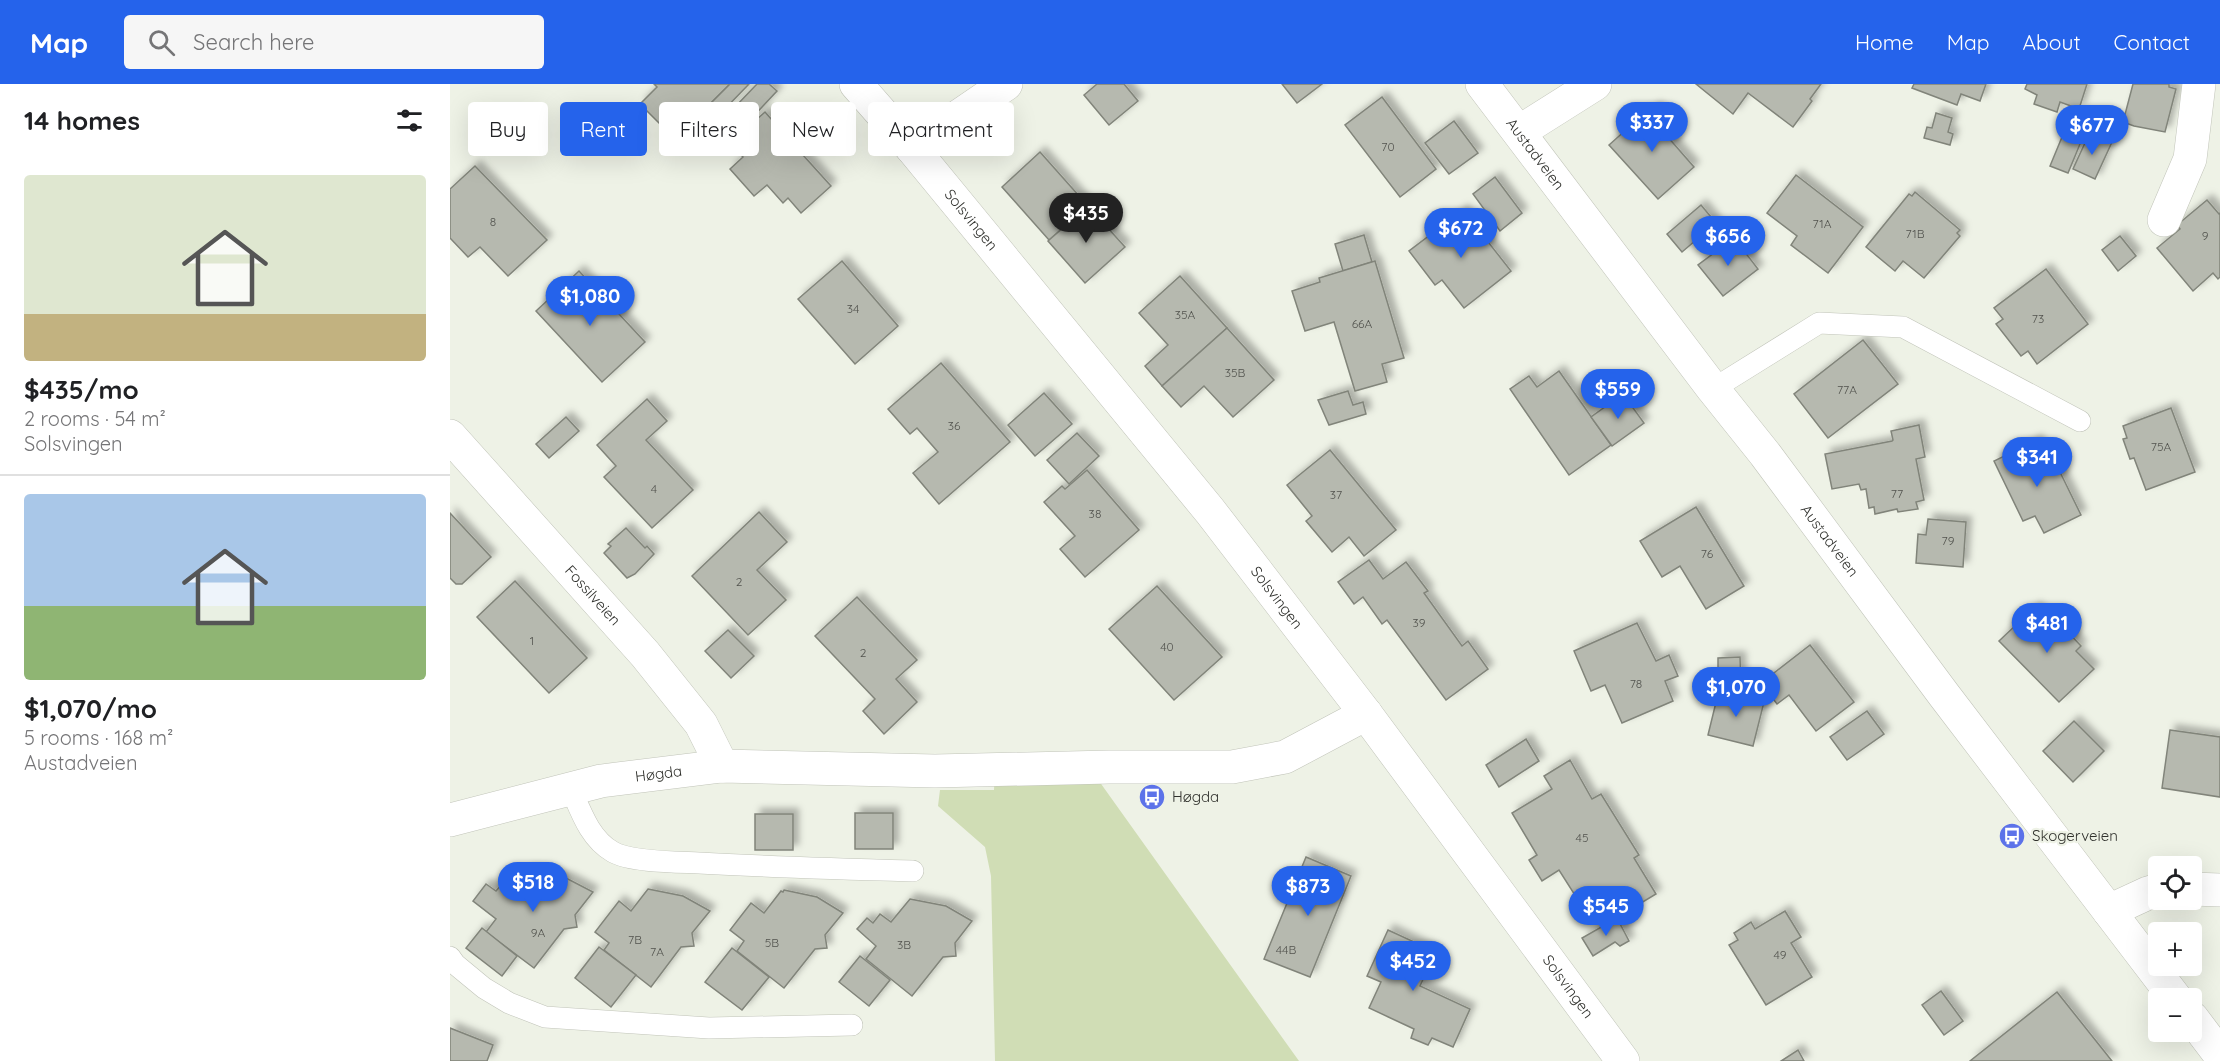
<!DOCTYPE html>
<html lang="en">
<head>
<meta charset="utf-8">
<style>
  :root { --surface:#fff; --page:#f6f6f6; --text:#202124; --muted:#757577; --line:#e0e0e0; --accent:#2563eb }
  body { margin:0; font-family:Quicksand,sans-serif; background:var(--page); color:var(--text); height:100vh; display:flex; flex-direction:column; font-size:22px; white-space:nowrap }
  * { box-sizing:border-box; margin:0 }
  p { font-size:20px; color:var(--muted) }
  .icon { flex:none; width:33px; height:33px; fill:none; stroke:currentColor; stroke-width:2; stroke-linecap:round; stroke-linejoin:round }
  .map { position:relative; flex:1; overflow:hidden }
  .sheet { display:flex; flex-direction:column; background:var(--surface); width:450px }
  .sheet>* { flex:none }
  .guide { position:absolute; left:18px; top:18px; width:570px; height:54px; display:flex; gap:12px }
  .buttons { position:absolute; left:1698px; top:772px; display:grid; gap:12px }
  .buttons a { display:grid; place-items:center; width:54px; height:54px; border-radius:6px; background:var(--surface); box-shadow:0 6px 24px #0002; font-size:30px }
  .price { position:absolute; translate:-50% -51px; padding:0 14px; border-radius:21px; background:var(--accent); color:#fff; font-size:20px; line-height:39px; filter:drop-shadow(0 2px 3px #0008) }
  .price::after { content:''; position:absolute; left:50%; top:36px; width:18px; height:14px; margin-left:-9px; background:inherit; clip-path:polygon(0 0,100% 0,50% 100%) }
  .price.current { background:#222; color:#fff }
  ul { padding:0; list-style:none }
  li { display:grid; align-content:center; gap:12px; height:318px; padding:0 24px }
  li+li { border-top:2px solid var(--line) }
  li span { display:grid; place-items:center; height:186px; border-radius:6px; color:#555 }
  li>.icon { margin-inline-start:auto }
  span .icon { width:108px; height:108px; fill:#fffc; stroke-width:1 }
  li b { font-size:26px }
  h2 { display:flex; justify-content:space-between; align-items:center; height:72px; padding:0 24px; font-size:26px }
  .pill { padding:0 21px; border-radius:6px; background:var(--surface); box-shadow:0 6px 24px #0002; font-size:21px; line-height:54px }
  .pill.current { background:var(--accent); color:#fff }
  header { display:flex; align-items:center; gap:36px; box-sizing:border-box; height:84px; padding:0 30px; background:var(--accent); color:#fff }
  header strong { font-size:28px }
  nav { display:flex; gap:33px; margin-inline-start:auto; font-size:21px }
  .search { width:420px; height:54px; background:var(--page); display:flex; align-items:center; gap:15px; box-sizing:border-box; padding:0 21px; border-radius:6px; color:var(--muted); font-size:22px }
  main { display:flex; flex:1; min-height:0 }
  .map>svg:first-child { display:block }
</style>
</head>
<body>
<header>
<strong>Map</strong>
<div class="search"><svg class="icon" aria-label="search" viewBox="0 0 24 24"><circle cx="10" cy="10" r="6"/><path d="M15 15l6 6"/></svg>Search here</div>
<nav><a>Home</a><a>Map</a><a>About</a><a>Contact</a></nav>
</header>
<main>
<section class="sheet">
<h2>14 homes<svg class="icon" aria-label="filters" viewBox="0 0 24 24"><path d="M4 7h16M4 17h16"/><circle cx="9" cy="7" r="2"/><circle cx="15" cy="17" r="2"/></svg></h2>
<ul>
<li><span style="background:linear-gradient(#dfe7d0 75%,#c2b280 0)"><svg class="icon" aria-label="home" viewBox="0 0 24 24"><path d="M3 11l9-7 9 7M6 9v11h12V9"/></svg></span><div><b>$435/mo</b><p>2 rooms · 54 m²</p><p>Solsvingen</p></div></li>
<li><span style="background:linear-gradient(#a9c7e8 60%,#8fb573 0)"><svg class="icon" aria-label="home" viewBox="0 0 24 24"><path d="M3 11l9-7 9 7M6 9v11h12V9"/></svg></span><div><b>$1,070/mo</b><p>5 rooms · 168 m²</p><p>Austadveien</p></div></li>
</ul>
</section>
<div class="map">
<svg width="1770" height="977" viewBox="0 0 1770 977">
  <defs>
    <filter id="shadow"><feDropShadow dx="5.5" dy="-5.5" stdDeviation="3" flood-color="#0004"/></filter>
  </defs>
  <rect width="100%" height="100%" fill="#eef2e6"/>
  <!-- green -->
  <polygon fill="#d0ddb5" points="639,683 849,977 545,977 541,792 535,763 488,722 490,706 544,706 545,685"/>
  <!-- building -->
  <g fill="#b6b9af" stroke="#81847a" stroke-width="1.5" filter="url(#shadow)">
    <polygon points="204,0 280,0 225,55 190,20 207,3"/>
    <polygon points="280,0 299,0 271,29 261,19"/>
    <polygon points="307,0 319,0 327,7 299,37 284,24"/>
    <polygon points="647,0 674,0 688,17 659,41 634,11"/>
    <polygon points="832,0 872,0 847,19"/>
    <polygon points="1246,0 1371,0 1360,15 1362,17 1343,43 1298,9 1283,30"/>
    <polygon points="1464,0 1536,0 1530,17 1511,10 1507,21 1462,4"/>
    <polygon points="1577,0 1637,0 1629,25 1610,18 1607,28 1584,20 1587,11 1575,5"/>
    <polygon points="1683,0 1719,0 1719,3 1726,5 1715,48 1684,42 1673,38"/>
    <polygon points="932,13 986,85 950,113 895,41"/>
    <polygon points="1205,23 1225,45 1217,52 1244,83 1208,115 1159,61 1196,28 1198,30"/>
    <polygon points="315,28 330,45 335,41 348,55 343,60 381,102 351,129 338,114 333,119 317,101 304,112 280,85 293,73 280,59"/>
    <polygon points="1486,29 1502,34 1498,48 1503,50 1500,61 1474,54 1477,43 1482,44"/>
    <polygon points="1004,37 1028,69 999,90 975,59"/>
    <polygon points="1617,41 1635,48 1618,89 1600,82"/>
    <polygon points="1640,48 1662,58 1645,95 1623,85"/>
    <polygon points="590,68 638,122 599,156 552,103"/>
    <polygon points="25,82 97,156 58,192 30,163 18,173 0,154 0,105"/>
    <polygon points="1346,91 1413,143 1378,189 1341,161 1347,152 1317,129"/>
    <polygon points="1045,93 1072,129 1050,147 1023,110"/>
    <polygon points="1465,108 1510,146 1507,149 1510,152 1474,194 1453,177 1445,187 1416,163 1459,110 1462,112"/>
    <polygon points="1757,116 1769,130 1770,129 1770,193 1768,195 1763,189 1743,207 1707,164 1730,145 1727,141"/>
    <polygon points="1251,121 1266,139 1232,168 1217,150"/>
    <polygon points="638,122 675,163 635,199 598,157"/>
    <polygon points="1013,126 1061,187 1014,224 992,196 985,201 959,167"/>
    <polygon points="914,151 922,178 893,187 885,160"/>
    <polygon points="1670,152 1686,172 1668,187 1652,166"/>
    <polygon points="1284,154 1308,185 1273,212 1248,181"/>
    <polygon points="392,177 448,242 405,280 348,215"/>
    <polygon points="925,177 954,274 932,280 937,298 905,307 884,238 855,247 842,207 870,198 869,194"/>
    <polygon points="1596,185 1638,240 1587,280 1578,267 1571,272 1546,240 1553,235 1544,224"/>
    <polygon points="129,187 195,258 152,298 86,227"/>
    <polygon points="730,192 777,244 712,302 695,282 718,261 689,229"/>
    <polygon points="777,244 824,296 783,333 754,302 731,323 712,302"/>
    <polygon points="1413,256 1448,300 1378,354 1344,310"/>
    <polygon points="491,279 560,358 489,420 463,389 488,368 467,344 460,350 438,325"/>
    <polygon points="1109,287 1161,361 1119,391 1060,305 1079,292 1087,303"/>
    <polygon points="898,307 903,321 913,318 916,330 879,341 868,316"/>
    <polygon points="594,309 622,340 585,372 558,341"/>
    <polygon points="1173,310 1194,339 1162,362 1141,333"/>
    <polygon points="197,315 217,337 196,356 243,406 202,444 154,393 166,382 147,361"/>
    <polygon points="1721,324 1745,388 1696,406 1684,374 1680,375 1673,355 1677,354 1673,342"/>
    <polygon points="116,333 129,347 99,374 86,360"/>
    <polygon points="1469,341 1475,373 1466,375 1474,416 1466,418 1468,425 1448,428 1447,425 1425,430 1424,423 1419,424 1416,405 1411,406 1409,400 1382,405 1375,370 1442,357 1443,356 1441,347"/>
    <polygon points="627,349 649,372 619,400 597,376"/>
    <polygon points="1587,356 1602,388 1608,384 1631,431 1594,449 1585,432 1573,437 1544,377"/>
    <polygon points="880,366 946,446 914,472 899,453 882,468 856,437 862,432 837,401"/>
    <polygon points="637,386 689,446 635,493 610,465 625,452 594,418 612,402 615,405"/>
    <polygon points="1246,423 1294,502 1256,525 1230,482 1212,493 1190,457"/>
    <polygon points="309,428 337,458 307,486 336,516 298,551 242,492"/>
    <polygon points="0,429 41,473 12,500 6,500 0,494"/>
    <polygon points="1478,435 1516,438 1513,483 1466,479 1468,450 1476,451"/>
    <polygon points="176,444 195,464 197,462 204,470 185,490 177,494 154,469 161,462 158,460"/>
    <polygon points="919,476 933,495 956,478 978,507 974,509 1012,562 1018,557 1038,585 996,616 937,536 932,540 913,513 904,520 888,498"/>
    <polygon points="65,497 137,574 99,609 27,533"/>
    <polygon points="707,502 772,573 724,616 659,545"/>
    <polygon points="407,513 467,576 446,595 467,618 434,650 413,627 425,615 365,552"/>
    <polygon points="1585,523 1612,551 1616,546 1631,562 1626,567 1644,585 1609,618 1549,557"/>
    <polygon points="1187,539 1206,577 1219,571 1228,592 1215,597 1223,617 1172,639 1155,601 1141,607 1124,567"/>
    <polygon points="278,546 304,572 281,594 255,567"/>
    <polygon points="1360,561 1404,618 1366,647 1339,611 1327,620 1311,599"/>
    <polygon points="1290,573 1291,602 1268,603 1268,574"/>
    <polygon points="1269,606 1314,618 1303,662 1258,651"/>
    <polygon points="1417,627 1434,650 1397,676 1380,653"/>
    <polygon points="1624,637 1654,667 1623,698 1593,667"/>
    <polygon points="1720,646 1770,653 1770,713 1712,704"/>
    <polygon points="1076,655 1089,677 1049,703 1036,681"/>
    <polygon points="1120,676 1142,715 1151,710 1189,771 1184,774 1206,810 1163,836 1152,817 1135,827 1109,786 1092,797 1079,776 1087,771 1062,729 1102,705 1094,692"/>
    <rect x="405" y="729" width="38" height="36"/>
    <rect x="305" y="730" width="38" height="36"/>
    <polygon points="856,773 901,792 860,893 814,875"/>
    <polygon points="79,787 116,794 143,808 125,831 127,843 114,845 84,884 36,848 46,835 23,817 36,800 46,807 51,801 62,810"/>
    <polygon points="198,805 233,812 260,827 242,849 244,862 231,863 201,903 154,866 159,859 145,848 169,817 181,827"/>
    <polygon points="334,806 367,813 393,829 375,851 377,864 365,865 334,904 287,867 294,857 280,846 301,819 314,829 331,807 333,808"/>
    <polygon points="460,815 496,822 522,837 505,859 506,872 493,873 462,912 416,875 426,862 407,845 417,834 423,839 430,830 441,838"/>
    <polygon points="1335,827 1351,853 1341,859 1362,893 1316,921 1279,861 1288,856 1284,849 1301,838 1305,845"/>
    <polygon points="1167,834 1179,857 1170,862 1165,858 1143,872 1132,854"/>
    <polygon points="32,844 67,872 52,892 16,864"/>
    <polygon points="938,846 986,868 970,902 1020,925 1003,963 982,954 978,961 961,954 964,945 919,924 931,898 917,892"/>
    <polygon points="149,863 186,891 161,923 125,894"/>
    <polygon points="282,864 319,893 292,926 255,898"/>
    <polygon points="410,872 440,896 419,922 389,898"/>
    <polygon points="1491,907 1513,937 1494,951 1472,921"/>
    <polygon points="1607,908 1662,977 1520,977"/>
    <polygon points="0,944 43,961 37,977 0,977"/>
    <polygon points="1348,966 1354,977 1331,977"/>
  </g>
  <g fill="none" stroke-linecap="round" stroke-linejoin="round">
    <defs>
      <g id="lane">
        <polyline points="1263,305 1369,239 1453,243 1630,337"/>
        <path d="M 121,705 C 131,728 140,755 163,768 C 180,778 227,778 249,779 C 320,783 391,785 463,787"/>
        <polyline points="0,873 5,880 34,904 59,919 95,933 259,944 402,941"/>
      </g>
      <g id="street">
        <path id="s1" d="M 406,0 L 462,64 L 760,427 L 916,630 L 1173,977"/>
        <polyline points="1069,48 1145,0"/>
        <polyline points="462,64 556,0"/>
        <polyline points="1714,136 1740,75 1749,0"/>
        <path id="s2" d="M 0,352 L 195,570 L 251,640 L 272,682"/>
        <path id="s3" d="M 0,736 L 151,697 L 272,682 L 485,687 L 659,683 L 782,683 L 835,673 L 916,630"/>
        <polyline points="1742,805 1770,806"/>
        <polyline points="1659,827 1698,809 1708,806"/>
      </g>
      <g id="secondary">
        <path id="s4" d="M 1032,0 L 1263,305 L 1315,370 L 1494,611 L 1726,915"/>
        <polyline points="1742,934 1770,971"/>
      </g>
    </defs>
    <!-- lane casing -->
    <use href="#lane" stroke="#c1c4b9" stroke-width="22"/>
    <!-- street casing -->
    <use href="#street" stroke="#c1c4b9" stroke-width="34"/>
    <!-- secondary casing -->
    <use href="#secondary" stroke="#c1c4b9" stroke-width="34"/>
    <!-- lane -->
    <use href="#lane" stroke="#fff" stroke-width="21"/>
    <!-- street -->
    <use href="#street" stroke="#fff" stroke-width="33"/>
    <!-- secondary -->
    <use href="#secondary" stroke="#fff" stroke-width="33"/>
  </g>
  <!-- icons -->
  <defs>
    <symbol id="bus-disc" viewBox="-11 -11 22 22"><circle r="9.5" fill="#5c72e9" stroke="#eef2e6"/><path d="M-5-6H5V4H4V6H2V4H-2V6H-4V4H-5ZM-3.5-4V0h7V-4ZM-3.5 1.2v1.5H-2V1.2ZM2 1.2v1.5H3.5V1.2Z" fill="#fff"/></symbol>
  </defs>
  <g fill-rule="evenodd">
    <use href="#bus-disc" x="687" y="698" width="30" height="30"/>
    <use href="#bus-disc" x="1547" y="737" width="30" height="30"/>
  </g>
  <g text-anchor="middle" stroke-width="4.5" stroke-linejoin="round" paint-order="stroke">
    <!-- number labels -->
    <g font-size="12" fill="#52534e">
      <text x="938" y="67">70</text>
      <text x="43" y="142">8</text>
      <text x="1372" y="144">71A</text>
      <text x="1465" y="154">71B</text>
      <text x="1755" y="156">9</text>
      <text x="403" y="229">34</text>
      <text x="735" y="235">35A</text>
      <text x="1588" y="239">73</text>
      <text x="912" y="244">66A</text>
      <text x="785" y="293">35B</text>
      <text x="1397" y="310">77A</text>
      <text x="504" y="346">36</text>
      <text x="1711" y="367">75A</text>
      <text x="204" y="409">4</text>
      <text x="1447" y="414">77</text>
      <text x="886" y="415">37</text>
      <text x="645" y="434">38</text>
      <text x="1498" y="461">79</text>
      <text x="1257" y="474">76</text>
      <text x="289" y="502">2</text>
      <text x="969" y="543">39</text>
      <text x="82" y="561">1</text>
      <text x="717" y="567">40</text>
      <text x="413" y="573">2</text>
      <text x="1186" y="604">78</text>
      <text x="1132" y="758">45</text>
      <text x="88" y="853">9A</text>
      <text x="185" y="860">7B</text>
      <text x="322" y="863">5B</text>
      <text x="454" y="865">3B</text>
      <text x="836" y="870">44B</text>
      <text x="207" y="872">7A</text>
      <text x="1330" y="875">49</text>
    </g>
    <!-- street labels -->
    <g font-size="15" fill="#30312d" stroke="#eef2e6">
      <text dy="5" stroke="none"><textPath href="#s4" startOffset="88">Austadveien</textPath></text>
      <text dy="5" stroke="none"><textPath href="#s1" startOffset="178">Solsvingen</textPath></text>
      <text dy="5" stroke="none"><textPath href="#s4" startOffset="574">Austadveien</textPath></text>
      <text dy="5" stroke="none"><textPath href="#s2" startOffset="214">Fossilveien</textPath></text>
      <text dy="5" stroke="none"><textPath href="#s1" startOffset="664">Solsvingen</textPath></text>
      <text dy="5" stroke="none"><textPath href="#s3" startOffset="214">Høgda</textPath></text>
      <text dy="5" stroke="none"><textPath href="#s1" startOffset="1150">Solsvingen</textPath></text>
    </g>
    <!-- poi labels -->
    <g font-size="15" fill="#30312d" stroke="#eef2e6" text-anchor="start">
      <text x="722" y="718">Høgda</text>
      <text x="1582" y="757">Skogerveien</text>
    </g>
  </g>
</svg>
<div class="buttons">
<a><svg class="icon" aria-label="locate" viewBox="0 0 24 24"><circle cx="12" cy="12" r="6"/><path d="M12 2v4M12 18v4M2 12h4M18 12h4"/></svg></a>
<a>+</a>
<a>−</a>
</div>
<b class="price" style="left:1202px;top:69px">$337</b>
<b class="price" style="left:1642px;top:72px">$677</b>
<b class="price current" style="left:636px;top:160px">$435</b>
<b class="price" style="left:1011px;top:175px">$672</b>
<b class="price" style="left:1278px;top:183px">$656</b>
<b class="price" style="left:140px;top:243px">$1,080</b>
<b class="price" style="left:1168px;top:336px">$559</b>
<b class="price" style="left:1587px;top:404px">$341</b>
<b class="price" style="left:1597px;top:570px">$481</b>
<b class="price" style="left:1286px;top:634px">$1,070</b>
<b class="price" style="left:83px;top:829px">$518</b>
<b class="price" style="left:858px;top:833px">$873</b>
<b class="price" style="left:1156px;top:853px">$545</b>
<b class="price" style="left:963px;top:908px">$452</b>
<div class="guide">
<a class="pill">Buy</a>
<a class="pill current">Rent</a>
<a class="pill">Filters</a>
<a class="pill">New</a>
<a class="pill">Apartment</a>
</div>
</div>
</main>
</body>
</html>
